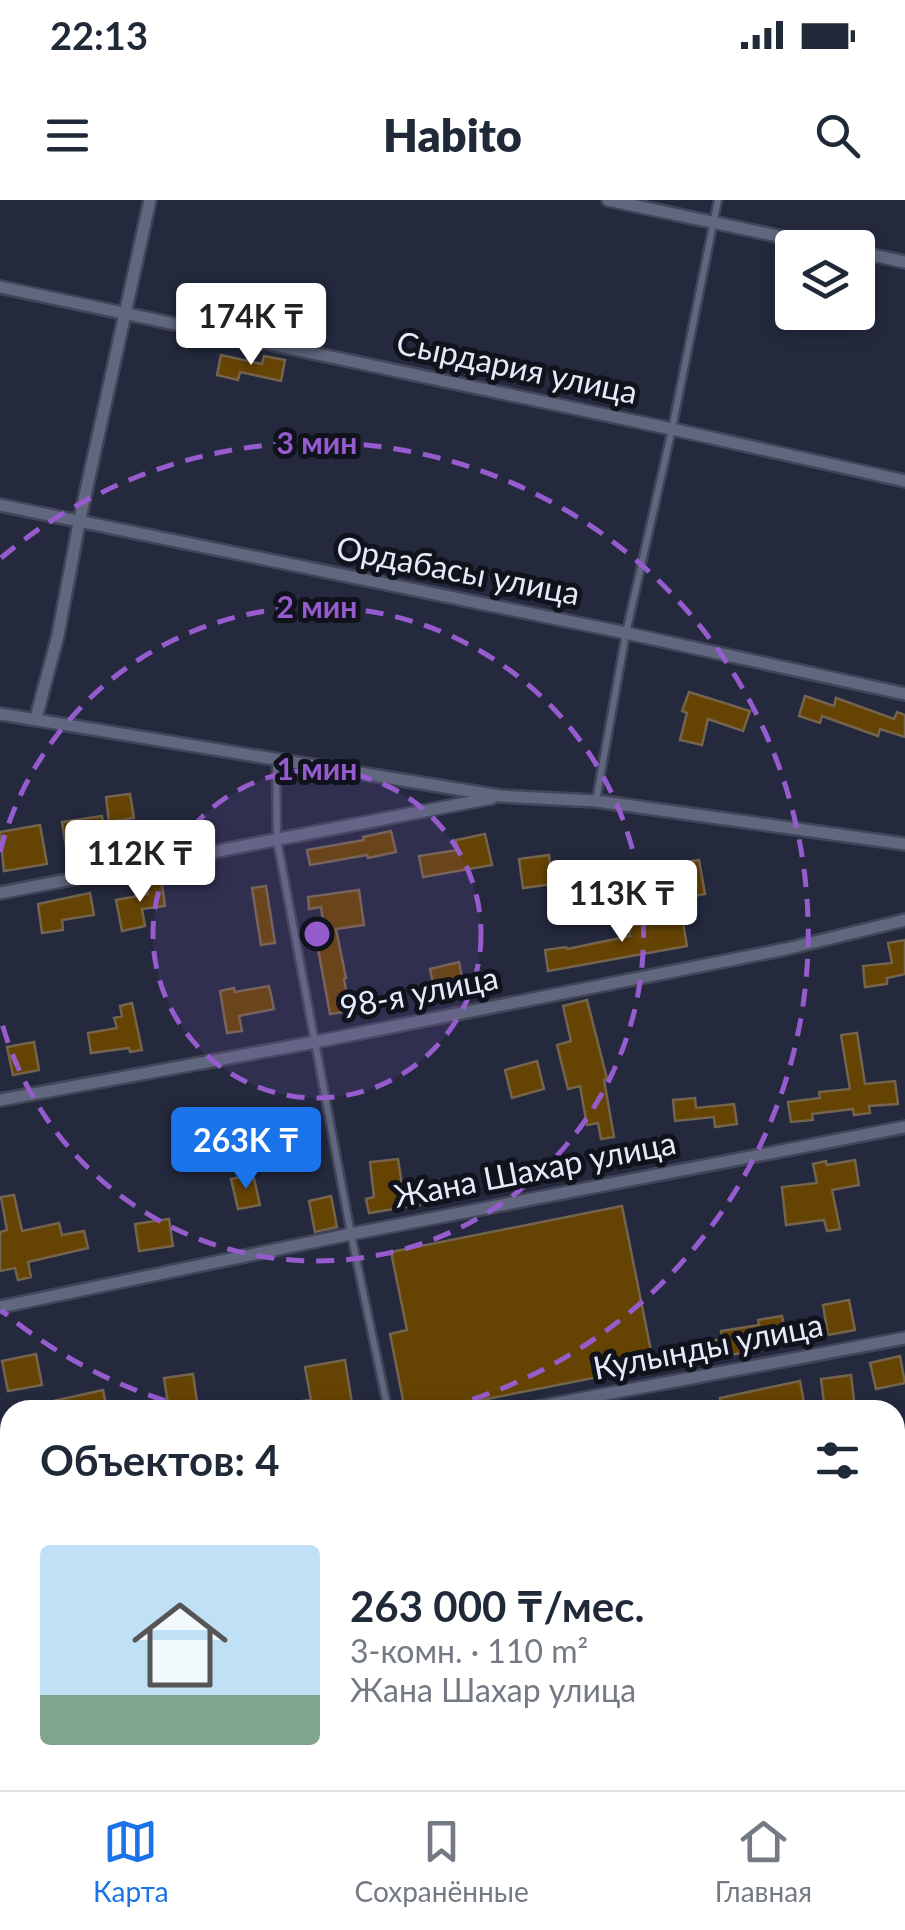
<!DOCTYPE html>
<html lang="ru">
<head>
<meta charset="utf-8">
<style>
  :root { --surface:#fff; --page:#f6f6f7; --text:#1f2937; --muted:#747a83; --line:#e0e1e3; --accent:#1a73e8 }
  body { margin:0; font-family:Lato,sans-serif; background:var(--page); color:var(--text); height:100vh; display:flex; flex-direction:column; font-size:38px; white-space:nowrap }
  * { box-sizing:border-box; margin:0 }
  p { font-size:32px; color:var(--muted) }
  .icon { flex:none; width:55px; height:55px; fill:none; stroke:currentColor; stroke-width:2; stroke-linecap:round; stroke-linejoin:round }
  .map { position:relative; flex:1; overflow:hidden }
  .side { position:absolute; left:0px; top:1200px; width:905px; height:390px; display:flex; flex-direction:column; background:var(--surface); border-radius:30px 30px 0 0; box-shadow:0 5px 15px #0003 }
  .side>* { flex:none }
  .controls { position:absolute; left:775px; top:30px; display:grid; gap:20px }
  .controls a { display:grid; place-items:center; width:100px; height:100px; border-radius:10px; background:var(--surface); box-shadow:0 5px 15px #0003; font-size:50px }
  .price { position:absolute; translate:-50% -85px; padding:0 22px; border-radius:10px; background:#fff; color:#222; font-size:32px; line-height:65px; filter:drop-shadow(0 2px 5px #0008) }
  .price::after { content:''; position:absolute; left:50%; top:60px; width:30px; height:22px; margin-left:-15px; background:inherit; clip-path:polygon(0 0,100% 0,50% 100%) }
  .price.current { background:var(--accent); color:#fff }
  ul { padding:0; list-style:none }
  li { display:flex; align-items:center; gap:30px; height:250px; padding:0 40px }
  li span { display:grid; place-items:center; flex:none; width:280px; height:200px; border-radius:10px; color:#555 }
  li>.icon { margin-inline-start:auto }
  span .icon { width:120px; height:120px; fill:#fffc; stroke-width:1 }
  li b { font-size:42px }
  h2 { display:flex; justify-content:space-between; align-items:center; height:120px; padding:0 40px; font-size:42px }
  .status { display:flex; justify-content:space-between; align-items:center; height:70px; padding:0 50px; background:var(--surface); direction:ltr }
  .status svg { height:28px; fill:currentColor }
  header { display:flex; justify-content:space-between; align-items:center; height:130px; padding:0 40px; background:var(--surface); font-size:45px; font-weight:800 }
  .tab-bar { display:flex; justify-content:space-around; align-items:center; height:140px; border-top:2px solid var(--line); background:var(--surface); font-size:28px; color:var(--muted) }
  .tab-bar a { display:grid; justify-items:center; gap:5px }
  .tab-bar .current { color:var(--accent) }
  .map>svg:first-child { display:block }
</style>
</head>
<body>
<div class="status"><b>22:13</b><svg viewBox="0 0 49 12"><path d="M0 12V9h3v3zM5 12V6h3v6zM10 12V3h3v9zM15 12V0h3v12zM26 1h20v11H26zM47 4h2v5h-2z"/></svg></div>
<header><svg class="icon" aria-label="menu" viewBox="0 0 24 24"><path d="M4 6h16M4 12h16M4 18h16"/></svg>Habito<svg class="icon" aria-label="search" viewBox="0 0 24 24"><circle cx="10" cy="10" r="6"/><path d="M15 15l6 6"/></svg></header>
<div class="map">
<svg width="905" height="1590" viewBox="0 0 905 1590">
  <rect width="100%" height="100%" fill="#24293e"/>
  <!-- building -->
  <g fill="#654303" stroke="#74644d" stroke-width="2.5">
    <polygon points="221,155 262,164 264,156 285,160 281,181 240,172 238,180 217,175"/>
    <polygon points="689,492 750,511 743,531 708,519 702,545 680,540 687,513 682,511"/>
    <polygon points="805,496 834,506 836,498 894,519 897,512 905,515 905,537 880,529 878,536 822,516 820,523 799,516"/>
    <polygon points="130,594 134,618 109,622 106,597"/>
    <polygon points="102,616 107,647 67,653 62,622"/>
    <polygon points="40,625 47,664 4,671 0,632"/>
    <polygon points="391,631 396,652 368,658 367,655 310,665 307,650 364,640 363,637"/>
    <polygon points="485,634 492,665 423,677 419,656 458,650 456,640"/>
    <polygon points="549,655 553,684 523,688 519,659"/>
    <polygon points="699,660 705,694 677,699 671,664"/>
    <polygon points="161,677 165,706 142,709 145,726 122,731 116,700 148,694 145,680"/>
    <polygon points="266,686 275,743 261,745 252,688"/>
    <polygon points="359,690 364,725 336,729 346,778 344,779 350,811 330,814 316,738 325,736 321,707 309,709 308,697"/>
    <polygon points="90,693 94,715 62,720 63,730 42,733 38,704"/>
    <polygon points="682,717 687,746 548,771 545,750 566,747 567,749 630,736 629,726"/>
    <polygon points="905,740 905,774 887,778 887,784 865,787 863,766 892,763 888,743"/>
    <polygon points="459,762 464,788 435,794 430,769"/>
    <polygon points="269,786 274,809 239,816 242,831 227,833 220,791 234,788 235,792"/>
    <polygon points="587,800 607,879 604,880 614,937 601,939 598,923 587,925 580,886 568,889 557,845 571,841 563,806"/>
    <polygon points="132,803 142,850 130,852 129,848 91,853 88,833 117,828 114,818 122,816 120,806"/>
    <polygon points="857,833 865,884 895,881 898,904 869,906 870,913 854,915 853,909 812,914 813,920 791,922 788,902 820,898 819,892 850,889 841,835"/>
    <polygon points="34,842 39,870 13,875 7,847"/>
    <polygon points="537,861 544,889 512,898 505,870"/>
    <polygon points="695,898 696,908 734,904 737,924 715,927 714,917 675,921 673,900"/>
    <polygon points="398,959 403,992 425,988 425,982 447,979 449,1000 369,1013 366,999 374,997 370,962"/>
    <polygon points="855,960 859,985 832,990 840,1029 827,1031 824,1020 786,1025 782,987 817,983 813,964 826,961 827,965"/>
    <polygon points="253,974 260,1005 238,1009 231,979"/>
    <polygon points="14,995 22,1031 59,1023 62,1035 84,1031 88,1048 28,1062 31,1077 18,1080 15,1068 0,1071 0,1032 7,1030 1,997"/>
    <polygon points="331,996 337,1027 315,1032 309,1001"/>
    <polygon points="622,1006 654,1166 431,1210 405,1210 390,1134 407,1130 391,1052"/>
    <polygon points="169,1019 173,1046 139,1051 135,1024"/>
    <polygon points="849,1100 855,1130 828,1135 823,1105"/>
    <polygon points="782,1116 787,1144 758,1149 759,1151 697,1159 694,1144 722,1139 721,1131 759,1125 758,1120"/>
    <polygon points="36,1154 42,1185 8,1191 2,1161"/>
    <polygon points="900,1156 905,1183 876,1189 870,1163"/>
    <polygon points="345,1160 353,1210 285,1210 284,1203 311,1200 305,1167"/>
    <polygon points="193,1174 198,1208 169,1210 164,1178"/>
    <polygon points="851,1175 855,1209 825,1210 821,1179"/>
    <polygon points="800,1181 805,1208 722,1210 720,1198"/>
    <polygon points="103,1190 107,1210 94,1210 93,1206 74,1210 35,1210 35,1205"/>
  </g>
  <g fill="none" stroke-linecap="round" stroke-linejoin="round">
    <defs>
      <g id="service">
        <polyline points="276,560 277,640 351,1034 388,1210"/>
        <polyline points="596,601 626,433 672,229 718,0"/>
      </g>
      <g id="minor">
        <polyline points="608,0 834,48"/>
        <polyline points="858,52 905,62"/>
        <polyline points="0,87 672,229 905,281"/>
        <polyline points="0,305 626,433 905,494"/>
        <polyline points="0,514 500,596 596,601 905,644"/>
        <polyline points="36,518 58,435 79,323 150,0"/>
        <polyline points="0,693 492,598"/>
        <polyline points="0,900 315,842 786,749 905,720"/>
        <polyline points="0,1107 351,1034 905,927"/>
        <polyline points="521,1210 905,1138"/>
        <polyline points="0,1321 10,1318"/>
        <polyline points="895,1353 905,1351"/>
      </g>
    </defs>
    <!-- service casing -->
    <use href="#service" stroke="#414557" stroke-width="11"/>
    <!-- minor casing -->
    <use href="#minor" stroke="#414557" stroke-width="16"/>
    <!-- service -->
    <use href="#service" stroke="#60677f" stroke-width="6"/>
    <!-- minor -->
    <use href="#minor" stroke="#60677f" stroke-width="11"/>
  </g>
  <!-- distance rings -->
  <circle cx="317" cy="734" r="164" fill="#965ccd" fill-opacity=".12"/>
  <g fill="none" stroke="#965ccd" stroke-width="5" stroke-dasharray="18 12">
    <circle cx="317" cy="734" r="164"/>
    <path d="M0 652A327 327 0 1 1 0 816"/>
    <path d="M194 1209A491 491 0 0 1 1 1110M1 358A491 491 0 1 1 440 1209"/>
  </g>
  <g text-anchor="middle" stroke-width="10" stroke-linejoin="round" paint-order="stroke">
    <!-- street labels -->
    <g font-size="32" fill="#e6eaf8" stroke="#10121c">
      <text transform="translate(517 168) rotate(12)" y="11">Сырдария улица</text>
      <text transform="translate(458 371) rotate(11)" y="11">Ордабасы улица</text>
      <text transform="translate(419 793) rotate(-11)" y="11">98-я улица</text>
      <text transform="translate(535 970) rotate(-11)" y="11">Жана Шахар улица</text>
      <text transform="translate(708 1147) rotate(-11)" y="11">Кулынды улица</text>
    </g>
  </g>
  <circle cx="317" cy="734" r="15" fill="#965ccd" stroke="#10121c" stroke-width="5"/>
  <g font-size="30" text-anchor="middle" font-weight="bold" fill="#965ccd" stroke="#10121c" stroke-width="10" stroke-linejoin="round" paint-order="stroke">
    <text x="317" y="254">3 мин</text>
    <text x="317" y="418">2 мин</text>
    <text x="317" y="580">1 мин</text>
  </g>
</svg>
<div class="controls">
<a><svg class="icon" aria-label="layers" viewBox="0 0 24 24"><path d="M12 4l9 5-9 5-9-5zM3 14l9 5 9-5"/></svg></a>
</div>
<b class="price" style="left:251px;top:168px">174K ₸</b>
<b class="price" style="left:140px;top:705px">112K ₸</b>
<b class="price" style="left:622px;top:745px">113K ₸</b>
<b class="price current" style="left:246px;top:992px">263K ₸</b>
<section class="side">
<h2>Объектов: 4<svg class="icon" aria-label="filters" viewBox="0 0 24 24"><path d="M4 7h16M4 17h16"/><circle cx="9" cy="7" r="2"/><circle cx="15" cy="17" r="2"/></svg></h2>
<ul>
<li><span style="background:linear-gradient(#bfe0f5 75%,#7fa58c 0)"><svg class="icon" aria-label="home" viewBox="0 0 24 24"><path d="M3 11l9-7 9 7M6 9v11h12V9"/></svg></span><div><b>263 000 ₸/мес.</b><p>3-комн. · 110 m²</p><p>Жана Шахар улица</p></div></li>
</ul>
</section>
</div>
<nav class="tab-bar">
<a class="current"><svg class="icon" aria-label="map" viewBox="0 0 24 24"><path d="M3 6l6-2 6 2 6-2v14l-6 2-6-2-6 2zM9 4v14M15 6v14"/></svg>Карта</a>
<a><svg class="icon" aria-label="saved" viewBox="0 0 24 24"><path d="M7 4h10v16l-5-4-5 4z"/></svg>Сохранённые</a>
<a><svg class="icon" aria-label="home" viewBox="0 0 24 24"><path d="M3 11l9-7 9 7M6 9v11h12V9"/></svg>Главная</a>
</nav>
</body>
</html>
